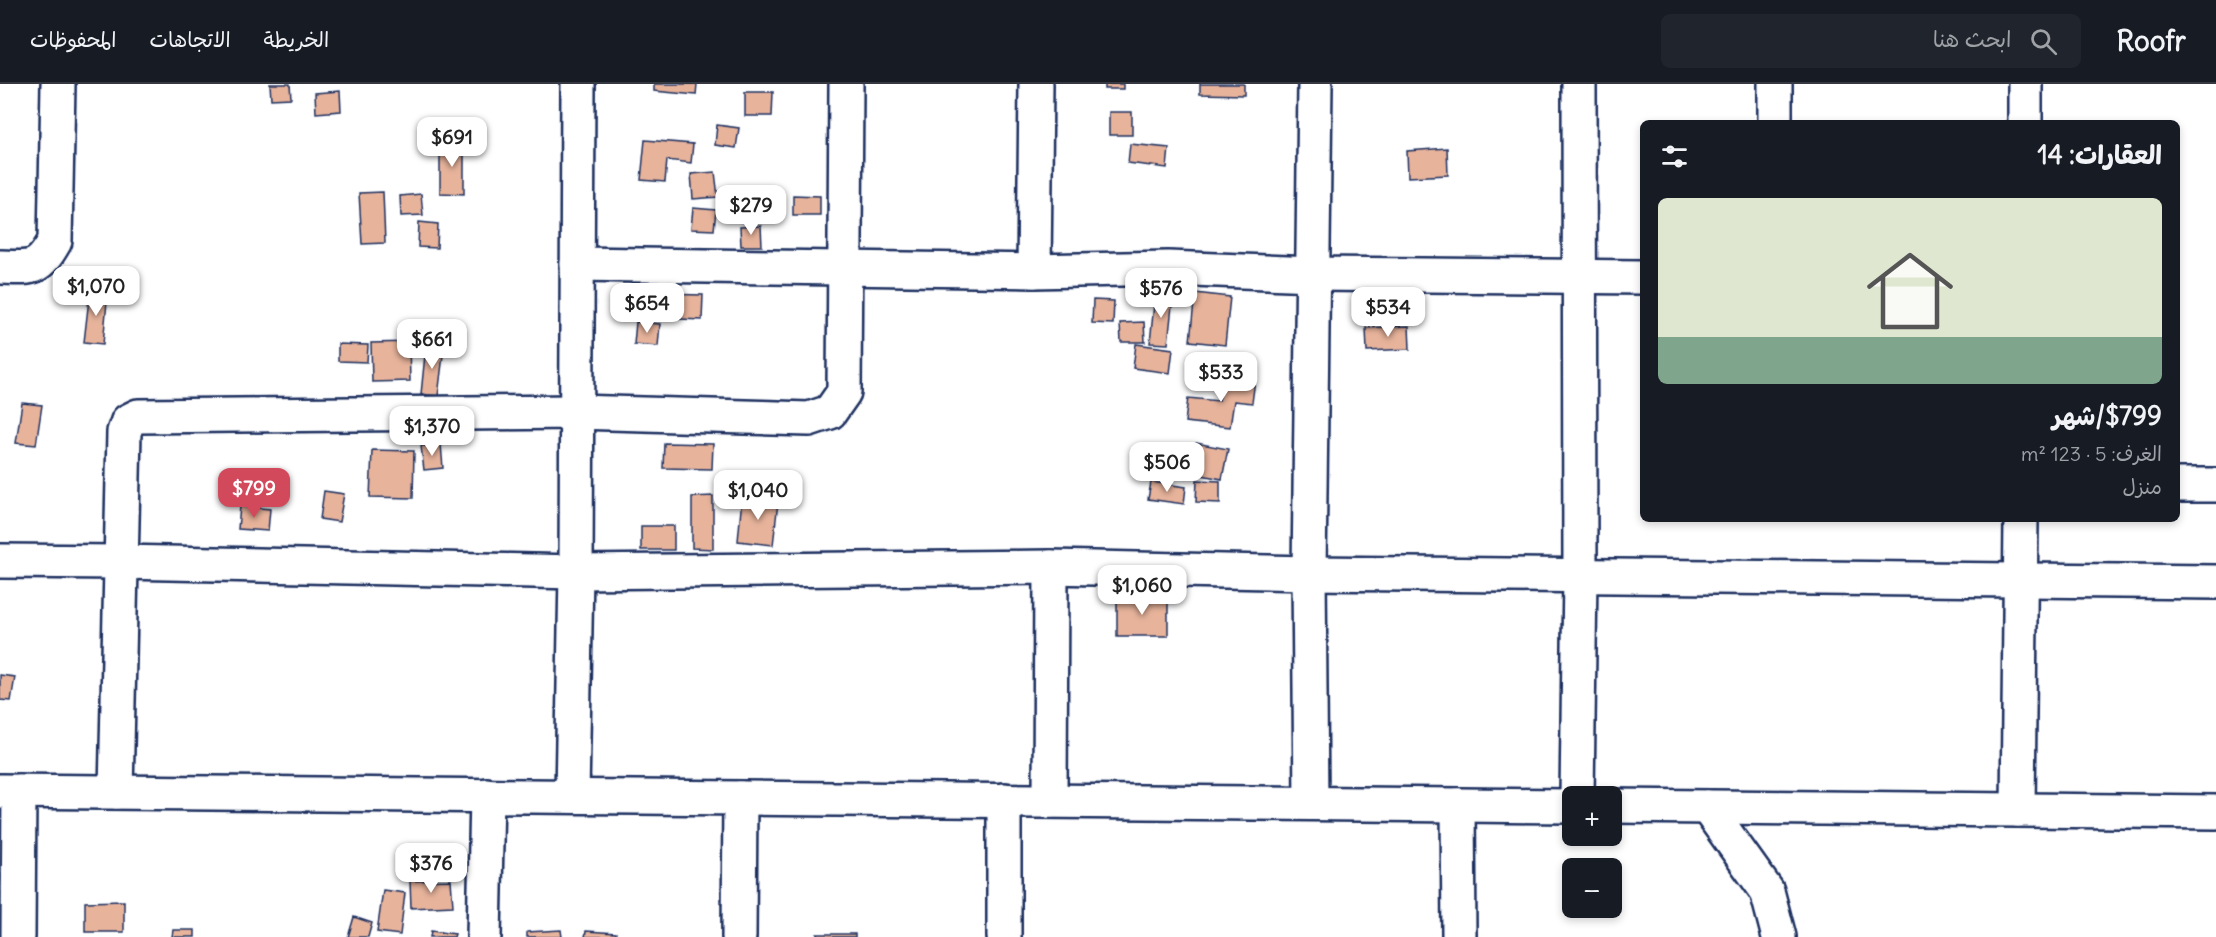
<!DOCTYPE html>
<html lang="ar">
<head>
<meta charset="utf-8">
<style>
  :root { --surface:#171b24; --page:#20242c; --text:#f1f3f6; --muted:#9ea1a6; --line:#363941; --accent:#d1495b }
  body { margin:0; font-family:Delius,"Playpen Sans Arabic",sans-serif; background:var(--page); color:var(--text); direction:rtl; height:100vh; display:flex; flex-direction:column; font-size:22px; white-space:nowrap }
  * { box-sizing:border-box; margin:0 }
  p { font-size:20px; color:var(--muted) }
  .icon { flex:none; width:33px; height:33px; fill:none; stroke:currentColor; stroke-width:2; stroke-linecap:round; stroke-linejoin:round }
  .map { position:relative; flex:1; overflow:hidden; direction:ltr }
  .panel { position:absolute; left:1640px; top:36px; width:540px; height:402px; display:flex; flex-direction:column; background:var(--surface); border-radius:9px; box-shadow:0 3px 9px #0003; direction:rtl }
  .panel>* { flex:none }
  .fabs { position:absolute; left:1562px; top:702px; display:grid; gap:12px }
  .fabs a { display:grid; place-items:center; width:60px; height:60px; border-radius:9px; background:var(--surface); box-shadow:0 3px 9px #0003; font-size:30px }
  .price { position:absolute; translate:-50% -51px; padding:0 14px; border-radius:12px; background:#fff; color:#222; font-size:20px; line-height:39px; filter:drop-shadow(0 2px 3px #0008) }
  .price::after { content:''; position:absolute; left:50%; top:36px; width:18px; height:14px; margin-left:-9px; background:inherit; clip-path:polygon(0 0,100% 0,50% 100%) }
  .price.on { background:var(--accent); color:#fff }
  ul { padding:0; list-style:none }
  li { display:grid; align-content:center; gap:12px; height:318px; padding:0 18px }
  li span { display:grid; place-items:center; height:186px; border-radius:9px; color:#555 }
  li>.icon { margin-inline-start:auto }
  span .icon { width:108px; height:108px; fill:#fffc; stroke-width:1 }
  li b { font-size:26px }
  h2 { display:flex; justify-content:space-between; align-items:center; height:72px; padding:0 18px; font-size:26px }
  header { display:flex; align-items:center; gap:36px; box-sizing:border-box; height:84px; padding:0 30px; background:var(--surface); border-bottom:2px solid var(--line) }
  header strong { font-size:28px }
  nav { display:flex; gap:33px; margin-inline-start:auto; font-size:21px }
  .search { width:420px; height:54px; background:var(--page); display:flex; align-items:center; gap:15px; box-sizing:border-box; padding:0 21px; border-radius:9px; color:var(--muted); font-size:22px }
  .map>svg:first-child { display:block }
</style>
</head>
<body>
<header>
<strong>Roofr</strong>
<div class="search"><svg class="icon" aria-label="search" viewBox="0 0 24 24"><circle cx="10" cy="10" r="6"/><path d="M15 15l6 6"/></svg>ابحث هنا</div>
<nav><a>الخريطة</a><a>الاتجاهات</a><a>المحفوظات</a></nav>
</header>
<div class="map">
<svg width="2216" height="853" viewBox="0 0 2216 853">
  <rect width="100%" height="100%" fill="#fff"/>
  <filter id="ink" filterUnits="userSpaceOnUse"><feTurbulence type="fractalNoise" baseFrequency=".0167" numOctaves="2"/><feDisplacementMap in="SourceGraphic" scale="12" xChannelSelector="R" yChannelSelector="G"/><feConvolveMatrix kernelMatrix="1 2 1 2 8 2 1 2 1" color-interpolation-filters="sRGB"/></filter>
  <g filter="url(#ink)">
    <!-- building -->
    <g fill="#e7b39b" stroke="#1b2f5e" stroke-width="1.5">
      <polygon points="270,0 290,0 291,14 271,15"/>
      <polygon points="654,0 697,0 696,11 654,7"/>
      <rect x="1105" y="0" width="18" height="5"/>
      <polygon points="1200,0 1244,0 1244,11 1200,10"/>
      <polygon points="340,7 341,27 316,29 315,9"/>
      <polygon points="745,8 773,8 772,32 745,32"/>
      <rect x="1109" y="28" width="23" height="23"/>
      <polygon points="717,41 739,44 736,64 715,61"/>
      <polygon points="645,56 693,60 691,79 667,76 665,98 641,96"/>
      <polygon points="464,58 464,110 440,109 440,59"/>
      <polygon points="1130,60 1169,64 1167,84 1128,79"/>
      <polygon points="1447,64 1448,91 1408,93 1407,67"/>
      <polygon points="715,88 718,113 693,115 691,90"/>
      <polygon points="383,108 385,159 362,160 359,109"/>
      <polygon points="421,110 423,131 401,132 400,112"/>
      <polygon points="793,111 820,112 820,131 793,131"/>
      <polygon points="693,124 716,126 714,146 691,145"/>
      <polygon points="419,138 438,140 437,164 418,163"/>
      <polygon points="761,142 762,162 741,162 740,143"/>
      <polygon points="90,206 108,207 103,260 84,258"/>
      <polygon points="1195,209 1230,213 1225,261 1190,257"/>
      <polygon points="657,210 703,211 702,236 656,234"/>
      <polygon points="1155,210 1173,212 1168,260 1150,259"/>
      <polygon points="1093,216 1114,217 1113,240 1092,239"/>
      <polygon points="636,238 660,240 658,262 634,260"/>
      <polygon points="1144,238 1145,258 1121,258 1120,239"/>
      <polygon points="1409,242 1410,265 1367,267 1366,244"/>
      <polygon points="409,258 410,297 372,298 371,259"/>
      <polygon points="338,260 368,261 367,278 338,277"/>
      <polygon points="1136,260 1173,265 1170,289 1133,284"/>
      <polygon points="426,261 444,263 438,312 421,310"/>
      <polygon points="1223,292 1255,296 1252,319 1234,317 1230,343 1185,338 1188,314 1219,317"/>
      <polygon points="22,319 42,321 36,361 16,359"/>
      <polygon points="664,359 713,360 712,385 663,384"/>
      <polygon points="1196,359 1228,365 1222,395 1191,389"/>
      <polygon points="441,360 443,384 424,386 421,362"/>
      <polygon points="372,366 414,367 413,414 370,413"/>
      <polygon points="1197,396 1220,397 1220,419 1196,418"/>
      <polygon points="1151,398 1186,403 1184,420 1148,415"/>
      <polygon points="324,407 344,410 339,438 320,435"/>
      <polygon points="713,412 713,465 692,464 692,413"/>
      <polygon points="742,414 778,418 773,461 738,457"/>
      <polygon points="240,422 270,425 268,447 238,445"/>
      <rect x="641" y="442" width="33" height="24"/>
      <rect x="1117" y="511" width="51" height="41"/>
      <polygon points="0,591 15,593 11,617 0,616"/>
      <polygon points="451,796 453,822 411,824 410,797"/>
      <polygon points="383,806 405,809 400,851 377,848"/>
      <polygon points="124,817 124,848 85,848 85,818"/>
      <polygon points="354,833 372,839 368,853 348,853"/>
      <polygon points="173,846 195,846 195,853 172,853"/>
      <polygon points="561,846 562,853 527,853 527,848"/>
      <polygon points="431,847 455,850 454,853 430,853"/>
      <polygon points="586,847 616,849 616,853 585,853"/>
      <rect x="817" y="850" width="38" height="3"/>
    </g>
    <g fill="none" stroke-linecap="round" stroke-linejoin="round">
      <defs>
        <g id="minor">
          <polyline points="1775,0 1775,39"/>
          <polyline points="2025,39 2025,0"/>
          <polyline points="577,180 1034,187 1168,184 1314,190 1642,193"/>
          <path d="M 0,183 C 32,184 38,187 55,157 L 58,0"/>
          <polyline points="1034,187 1036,0"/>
          <polyline points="2176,401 2216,401"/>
          <polyline points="0,477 121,478 576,488 1051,483 1309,489 2216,498"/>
          <polyline points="0,707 1572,722"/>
          <polyline points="116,708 124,348 128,337 138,332 576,328 809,335 830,328 844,308 846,0"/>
          <polyline points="572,712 576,488 578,0"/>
          <polyline points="1577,712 1580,491 1579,0"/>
          <polyline points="1004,716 1004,853"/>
          <polyline points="1050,717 1051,483"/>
          <polyline points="1311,719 1309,489 1315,0"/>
          <polyline points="1458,721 1459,853"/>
          <polyline points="1611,722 2216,728"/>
          <polyline points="1707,723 1767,807 1779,853"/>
          <polyline points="2018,726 2021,435"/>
          <polyline points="18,853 19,707"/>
          <polyline points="484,853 487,711"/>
          <polyline points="739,853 740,714"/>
        </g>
      </defs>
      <!-- minor casing -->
      <use href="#minor" stroke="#1b2f5e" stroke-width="38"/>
      <!-- minor -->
      <use href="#minor" stroke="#fff" stroke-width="33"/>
    </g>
  </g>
</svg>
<div class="fabs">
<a>+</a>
<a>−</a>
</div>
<b class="price" style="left:452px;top:84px">$691</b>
<b class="price" style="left:751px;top:152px">$279</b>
<b class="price" style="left:96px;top:233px">$1,070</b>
<b class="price" style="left:1161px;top:235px">$576</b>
<b class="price" style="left:647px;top:250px">$654</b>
<b class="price" style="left:1388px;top:254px">$534</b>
<b class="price" style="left:432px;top:286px">$661</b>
<b class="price" style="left:1221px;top:319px">$533</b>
<b class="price" style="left:432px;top:373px">$1,370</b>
<b class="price" style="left:1167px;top:409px">$506</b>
<b class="price on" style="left:254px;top:435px">$799</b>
<b class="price" style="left:758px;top:437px">$1,040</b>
<b class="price" style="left:1142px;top:532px">$1,060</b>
<b class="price" style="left:431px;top:810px">$376</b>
<section class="panel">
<h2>العقارات: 14<svg class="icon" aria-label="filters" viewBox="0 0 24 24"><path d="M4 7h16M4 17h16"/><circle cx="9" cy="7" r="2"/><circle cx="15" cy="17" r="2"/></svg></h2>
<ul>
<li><span style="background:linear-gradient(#dfe7d0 75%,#7fa58c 0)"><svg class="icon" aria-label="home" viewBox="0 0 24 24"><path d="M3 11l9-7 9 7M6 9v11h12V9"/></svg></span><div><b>$799/شهر</b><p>الغرف: 5 · 123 m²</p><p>منزل</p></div></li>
</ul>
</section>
</div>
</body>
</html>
